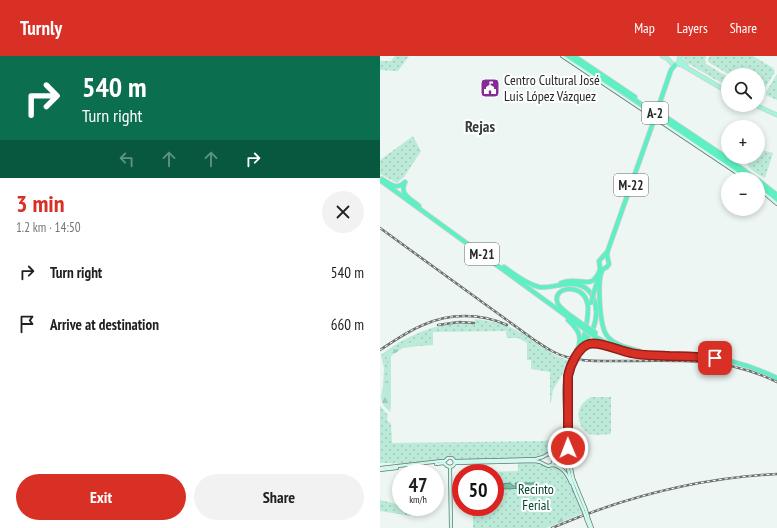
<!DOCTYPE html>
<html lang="en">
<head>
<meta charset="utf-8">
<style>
  :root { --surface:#fff; --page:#f2f2f2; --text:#202124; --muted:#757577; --accent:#d93025 }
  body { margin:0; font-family:"PT Sans Narrow",sans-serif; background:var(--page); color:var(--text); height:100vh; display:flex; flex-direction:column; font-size:15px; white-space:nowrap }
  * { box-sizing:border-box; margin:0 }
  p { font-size:13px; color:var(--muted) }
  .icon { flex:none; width:22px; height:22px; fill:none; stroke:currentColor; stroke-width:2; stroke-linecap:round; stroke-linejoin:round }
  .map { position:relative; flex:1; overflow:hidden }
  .details { display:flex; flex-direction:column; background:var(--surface); width:380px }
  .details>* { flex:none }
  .banner { background:#0b6e4f; color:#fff; overflow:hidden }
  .controls { position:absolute; left:341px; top:12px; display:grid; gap:8px }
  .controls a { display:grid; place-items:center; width:44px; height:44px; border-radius:50%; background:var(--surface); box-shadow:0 2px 6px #0003; font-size:20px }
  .speed { position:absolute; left:12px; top:408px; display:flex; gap:8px; font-size:20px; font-weight:700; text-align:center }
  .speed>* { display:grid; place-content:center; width:52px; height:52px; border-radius:50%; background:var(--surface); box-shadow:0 2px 6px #0003; line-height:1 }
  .speed small { font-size:10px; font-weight:400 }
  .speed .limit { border:6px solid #d22; background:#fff; color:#111 }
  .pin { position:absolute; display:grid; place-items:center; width:34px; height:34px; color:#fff; margin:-17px; border-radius:8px; box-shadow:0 2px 6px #0006 }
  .me { position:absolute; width:44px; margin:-22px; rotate:359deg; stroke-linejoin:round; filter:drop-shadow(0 0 3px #0008) }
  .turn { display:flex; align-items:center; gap:14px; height:84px; padding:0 16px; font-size:18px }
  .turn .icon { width:52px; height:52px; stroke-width:2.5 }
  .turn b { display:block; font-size:28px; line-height:34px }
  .lanes { display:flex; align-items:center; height:38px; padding:0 16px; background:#0003; justify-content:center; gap:20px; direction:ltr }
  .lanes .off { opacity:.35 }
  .round { display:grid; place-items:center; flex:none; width:42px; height:42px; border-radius:21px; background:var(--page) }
  .head { display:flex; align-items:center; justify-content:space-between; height:68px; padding:0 16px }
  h1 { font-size:24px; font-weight:700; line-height:30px; color:var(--accent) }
  .button { display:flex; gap:8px; margin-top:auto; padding:8px 16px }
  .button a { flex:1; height:46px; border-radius:24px; background:var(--accent); color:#fff; font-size:16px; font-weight:700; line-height:46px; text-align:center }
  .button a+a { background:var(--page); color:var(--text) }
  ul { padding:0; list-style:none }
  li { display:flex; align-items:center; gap:12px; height:52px; padding:0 16px }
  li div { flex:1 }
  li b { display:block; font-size:15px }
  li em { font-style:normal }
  header { display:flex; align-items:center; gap:24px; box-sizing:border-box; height:56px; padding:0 20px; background:var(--accent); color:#fff }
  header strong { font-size:19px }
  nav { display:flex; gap:22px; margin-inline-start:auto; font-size:14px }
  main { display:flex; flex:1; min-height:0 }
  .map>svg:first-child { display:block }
  .green { fill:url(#green-dots) }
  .forest { fill:url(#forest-firs) }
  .water { fill:#77c1a7; stroke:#5f9381 }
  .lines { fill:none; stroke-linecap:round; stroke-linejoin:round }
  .secondary-casing { stroke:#6c7471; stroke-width:4 }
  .primary-casing { stroke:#cfd0d0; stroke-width:5 }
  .highway-casing { stroke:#cfd0d0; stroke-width:5.5 }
  .secondary { stroke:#cffaed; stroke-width:2.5 }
  .primary { stroke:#9ef6dc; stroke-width:3.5 }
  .highway { stroke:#5ef0c4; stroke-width:4 }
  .rail-casing { stroke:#6b706e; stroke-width:2.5 }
  .rail { stroke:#fff; stroke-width:1; stroke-dasharray:3; stroke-linecap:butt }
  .secondary-bridge-casing { stroke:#6c7471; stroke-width:4; stroke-linecap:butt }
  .highway-bridge-casing { stroke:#cfd0d0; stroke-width:5.5; stroke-linecap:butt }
  .secondary-bridge { stroke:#cffaed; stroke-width:2.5 }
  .highway-bridge { stroke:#5ef0c4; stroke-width:4 }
  .route-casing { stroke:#8d1f18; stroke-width:10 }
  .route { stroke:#d93025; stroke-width:7 }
  .labels { text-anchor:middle; stroke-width:4; stroke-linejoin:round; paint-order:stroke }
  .shield { fill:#fff; stroke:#676968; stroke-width:1 }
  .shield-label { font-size:13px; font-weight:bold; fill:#262928 }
  .poi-label { font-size:14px; fill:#262928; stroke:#fff; text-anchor:start }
  .park-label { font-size:14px; fill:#064837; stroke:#fff }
  .quarter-label { font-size:16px; font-weight:bold; fill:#363d3a; stroke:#fff }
</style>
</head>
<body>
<header>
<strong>Turnly</strong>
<nav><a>Map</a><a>Layers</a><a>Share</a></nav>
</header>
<main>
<section class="details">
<div class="banner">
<div class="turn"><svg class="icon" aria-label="right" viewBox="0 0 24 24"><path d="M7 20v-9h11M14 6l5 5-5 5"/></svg><div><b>540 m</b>Turn right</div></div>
<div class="lanes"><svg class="icon off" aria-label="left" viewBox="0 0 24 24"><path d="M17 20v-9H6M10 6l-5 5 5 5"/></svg><svg class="icon off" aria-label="ahead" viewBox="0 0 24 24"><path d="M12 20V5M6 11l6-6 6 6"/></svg><svg class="icon off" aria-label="ahead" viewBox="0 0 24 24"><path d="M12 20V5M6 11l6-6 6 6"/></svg><svg class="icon" aria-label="right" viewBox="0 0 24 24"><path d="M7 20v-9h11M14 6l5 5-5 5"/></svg></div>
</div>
<div class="head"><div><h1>3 min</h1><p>1.2 km · 14:50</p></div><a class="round"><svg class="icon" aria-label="close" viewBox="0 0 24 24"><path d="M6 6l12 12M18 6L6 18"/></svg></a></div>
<ul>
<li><svg class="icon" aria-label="right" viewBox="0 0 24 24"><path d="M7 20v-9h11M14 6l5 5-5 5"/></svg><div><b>Turn right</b></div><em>540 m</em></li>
<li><svg class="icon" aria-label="arrive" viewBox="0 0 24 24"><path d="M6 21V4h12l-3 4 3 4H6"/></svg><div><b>Arrive at destination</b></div><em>660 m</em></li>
</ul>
<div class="button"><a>Exit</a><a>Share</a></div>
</section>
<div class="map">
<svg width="397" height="472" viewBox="0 0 397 472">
  <defs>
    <pattern id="green-dots" width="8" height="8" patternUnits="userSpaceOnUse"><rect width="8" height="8" fill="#bcead8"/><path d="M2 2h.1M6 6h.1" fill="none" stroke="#a1c9b9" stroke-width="1.8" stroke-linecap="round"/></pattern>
    <pattern id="forest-firs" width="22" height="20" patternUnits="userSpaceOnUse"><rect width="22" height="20" fill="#bcead8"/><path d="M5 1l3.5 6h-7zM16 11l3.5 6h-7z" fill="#a1c9b9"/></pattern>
  </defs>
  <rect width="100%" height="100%" fill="#edf6f2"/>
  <g class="green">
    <polygon points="15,0 29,0 18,15 0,14 0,5 11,5"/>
    <path d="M301 0H326L325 4 326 8 348 21V30C338 25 329 20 319 14 312 9 307 8 301 0Z"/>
    <polygon points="330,0 373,0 393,12 395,16 383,35 381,36 378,35 378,19 350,19 328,6 328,3"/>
    <polygon points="397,18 397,44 386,39 386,36"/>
    <polygon points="33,80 41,95 24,121 17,127 0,118 0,104"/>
    <path d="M378 93 393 97 385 122C376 117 365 112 366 101H378Z"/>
    <path d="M95 263C109 265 123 267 136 274 156 284 167 298 190 305L173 334 171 346H170V316L151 313V304H147V287L138 282H127L126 275 53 276V289L40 290V288L45 286 41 284 26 289 7 301C8 310 10 323 5 330H3L4 312 1 299C21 283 49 270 75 267 81 266 88 267 94 267Z"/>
    <path d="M211 341H231V378C225 378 215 380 209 378 206 376 204 374 202 371 195 359 199 347 211 341Z"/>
    <path d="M0 350 8 359 7 364 11 368 12 387 166 385 170 383C170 396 170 397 157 402L77 404 70 400 67 401 64 404 19 408 15 407 12 408 11 407H0Z"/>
    <path d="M138 406C144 406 155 405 159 406 165 409 164 413 171 410L183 416 203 457 166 472H93V458L95 457 96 454 95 452 93 451H115V417H92L91 409H107L108 416 137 415 138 414Z"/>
    <polygon points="0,444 16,448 21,447 21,451 27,451 31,460 0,455"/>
  </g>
  <g class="forest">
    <path d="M41 284 46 286 41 288 40 290 23 292 11 300V352L10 356C0 347 0 343 3 330H5C11 320 5 307 8 297L26 289Z"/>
    <path d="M173 410C179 412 183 415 187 421L203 457 166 472H162L164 470 194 456 196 457 199 454C196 447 187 418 180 416 177 415 173 415 170 414L171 411Z"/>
  </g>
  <polygon class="water" points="130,427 135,431 136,431 135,427 156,427 157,429 157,431 154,432 121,433 119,430 121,428"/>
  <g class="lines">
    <defs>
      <g id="secondary">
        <polyline points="182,0 366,123"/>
        <polyline points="378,132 397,148"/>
        <path d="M203 286C198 297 189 306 186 318 183 330 185 345 185 358 186 374 184 390 187 407 189 423 197 440 204 456"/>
        <polyline points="196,300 190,313 187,325 189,402 193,422 206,454"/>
        <path d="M174 402C180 406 184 402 185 396"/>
        <polyline points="75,405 156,403 163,401 168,398 173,400 174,404 172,409 168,410 160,406 155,405 75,407"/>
        <polyline points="56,408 64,407 67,410 70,411"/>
        <path d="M172 409C182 410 187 418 191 427"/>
        <polyline points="70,411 71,472"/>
        <polyline points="0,412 62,405 65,405 68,402 72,402 74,404 75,407 73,410 70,411"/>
        <polyline points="0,414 17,412"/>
        <polyline points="209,464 212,472"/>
        <polyline points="207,465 210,472"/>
      </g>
      <g id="primary">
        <path d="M282 0C284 1 286 2 288 3 290 5 290 7 293 8 299 11 300 4 299 0"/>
        <polyline points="300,4 306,9"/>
        <polyline points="297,8 302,9 348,36"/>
        <polyline points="375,49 397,59"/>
      </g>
      <g id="highway">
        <polyline points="188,0 258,46 371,123"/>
        <polyline points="194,0 255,41"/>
        <polyline points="278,52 291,14 295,9"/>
        <polyline points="274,53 350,104 376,123"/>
        <path d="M2 123C10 128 16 134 24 127"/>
        <polyline points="0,124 203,272"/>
        <polyline points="378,124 397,139"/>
        <path d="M25 126C19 139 31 143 39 150"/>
        <polyline points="378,128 397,143"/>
        <path d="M124 211C134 218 146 228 159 231 170 233 181 227 192 228 216 229 220 254 213 273"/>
        <polyline points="220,217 220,212 219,205 227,196"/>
        <path d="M221 217C218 229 219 272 228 281 236 290 249 292 259 295"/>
        <polyline points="220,219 223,213 227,211 229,208 227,199 228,194 274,64"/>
        <path d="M181 227C184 226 188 225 191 225 204 224 212 232 219 216"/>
        <polyline points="214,236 218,223"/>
        <path d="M188 264C200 275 203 282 196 297"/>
        <path d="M202 268C196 263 182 255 178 248 170 231 202 226 207 246 210 253 205 277 203 286"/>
        <path d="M214 280C229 289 243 295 260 298 281 301 302 299 324 301 349 303 374 311 397 322"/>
        <polyline points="205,286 209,279"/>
        <path d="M198 298C210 283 216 287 232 292"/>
      </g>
    </defs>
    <use href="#secondary" class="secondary-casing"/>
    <use href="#primary" class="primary-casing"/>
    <use href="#highway" class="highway-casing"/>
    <use href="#secondary" class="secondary"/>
    <use href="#primary" class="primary"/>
    <use href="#highway" class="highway"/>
    <defs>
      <g id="rail">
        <path d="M0 172 153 283C165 291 176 299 190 302 205 306 221 305 236 305 265 305 295 304 324 306 350 308 374 315 397 326"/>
        <polyline points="58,269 79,266 94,267"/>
        <path d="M0 294C14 285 28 275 43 269 69 257 101 257 127 269"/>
        <path d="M172 472C244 441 319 422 397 418"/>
      </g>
    </defs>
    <use href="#rail" class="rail-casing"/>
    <use href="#rail" class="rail"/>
    <defs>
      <g id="secondary-bridge">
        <polyline points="206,454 209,464"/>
        <polyline points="204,456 207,465"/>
      </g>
      <g id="highway-bridge">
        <polyline points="211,247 214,236"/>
        <polyline points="202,268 216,277"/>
        <polyline points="203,272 214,280"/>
      </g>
    </defs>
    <use href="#secondary-bridge" class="secondary-bridge-casing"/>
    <use href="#highway-bridge" class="highway-bridge-casing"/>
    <use href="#secondary-bridge" class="secondary-bridge"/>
    <use href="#highway-bridge" class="highway-bridge"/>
  </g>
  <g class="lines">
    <defs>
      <path id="route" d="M188 392V320C190 310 198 291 209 288 219 285 240 295 251 297 264 300 276 299 289 300 304 300 320 301 335 302"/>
    </defs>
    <use href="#route" class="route-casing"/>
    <use href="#route" class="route"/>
  </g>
  <defs>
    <symbol id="civic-square" viewBox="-11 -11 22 22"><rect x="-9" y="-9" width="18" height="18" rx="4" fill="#852b98" stroke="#fff"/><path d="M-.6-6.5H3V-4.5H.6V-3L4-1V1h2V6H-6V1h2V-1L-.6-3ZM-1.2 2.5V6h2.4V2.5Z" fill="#fff"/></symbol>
  </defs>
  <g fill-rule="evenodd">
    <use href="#civic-square" x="99" y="21" width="22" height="22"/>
  </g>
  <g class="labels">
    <g class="shield">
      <rect x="262" y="46" width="26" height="22" rx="3"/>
      <rect x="234" y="118" width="34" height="22" rx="3"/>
      <rect x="85" y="187" width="34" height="22" rx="3"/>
    </g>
    <g class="shield-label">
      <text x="275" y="62">A-2</text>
      <text x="251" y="134">M-22</text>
      <text x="102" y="203">M-21</text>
    </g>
    <g class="poi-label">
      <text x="124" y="29">Centro Cultural José<tspan x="124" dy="16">Luis López Vázquez</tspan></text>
    </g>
    <g class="park-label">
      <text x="156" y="438">Recinto<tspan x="156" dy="16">Ferial</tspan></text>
    </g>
    <g class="quarter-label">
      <text x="100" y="76">Rejas</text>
    </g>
  </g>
</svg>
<div class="controls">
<a><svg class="icon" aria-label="search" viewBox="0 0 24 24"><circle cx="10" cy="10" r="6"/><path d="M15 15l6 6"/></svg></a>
<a>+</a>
<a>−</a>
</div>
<div class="speed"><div>47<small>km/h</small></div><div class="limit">50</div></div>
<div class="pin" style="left:335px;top:302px;background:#d93025"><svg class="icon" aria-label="arrive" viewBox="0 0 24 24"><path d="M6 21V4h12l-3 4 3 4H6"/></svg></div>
<svg class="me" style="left:188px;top:392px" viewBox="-20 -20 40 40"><circle r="17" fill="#d93025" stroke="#fff" stroke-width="3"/><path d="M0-11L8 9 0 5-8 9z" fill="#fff"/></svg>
</div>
</main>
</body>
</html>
